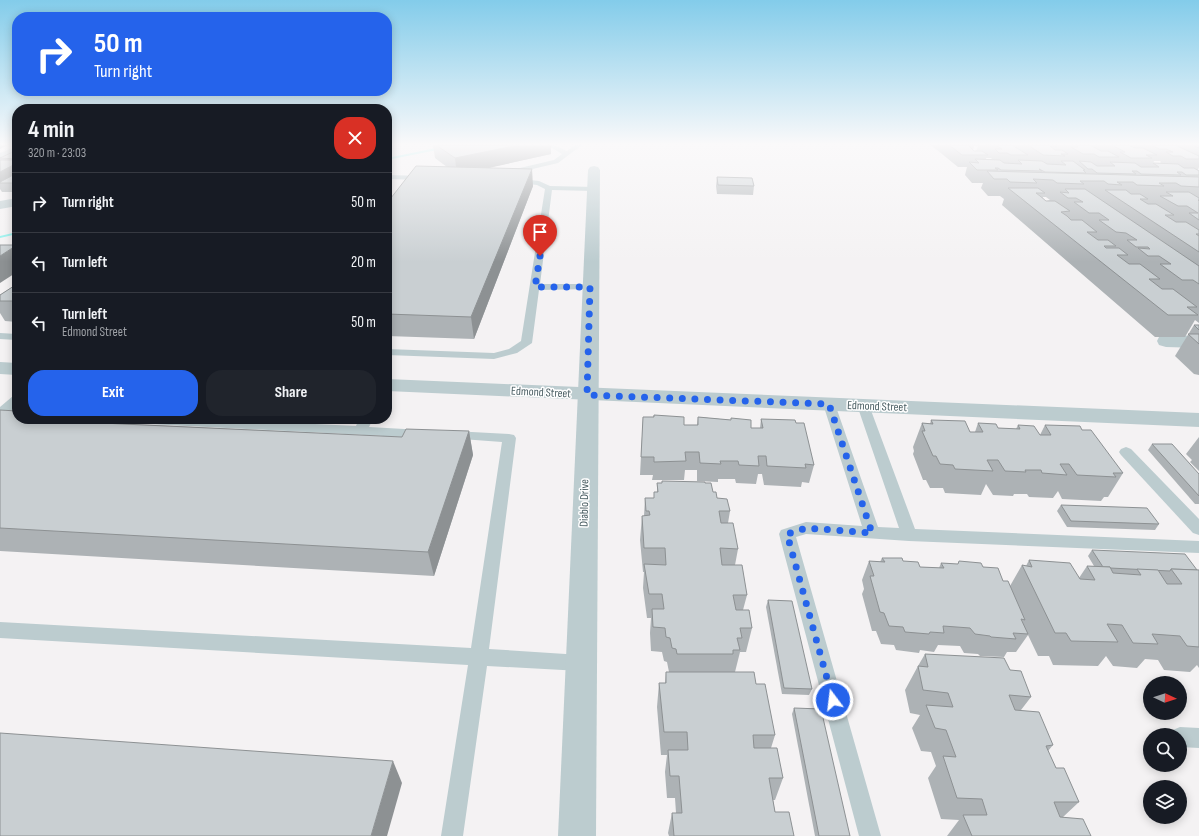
<!DOCTYPE html>
<html lang="en">
<head>
<meta charset="utf-8">
<style>
  :root { --surface:#171b24; --page:#20242c; --text:#f1f3f6; --muted:#9ea1a6; --line:#363941; --accent:#2563eb }
  body { margin:0; font-family:"Sofia Sans Condensed",sans-serif; background:var(--page); color:var(--text); height:100vh; display:flex; flex-direction:column; font-size:15px; white-space:nowrap }
  * { box-sizing:border-box; margin:0 }
  p { font-size:13px; color:var(--muted) }
  .icon { flex:none; width:22px; height:22px; fill:none; stroke:currentColor; stroke-width:2; stroke-linecap:round; stroke-linejoin:round }
  .map { position:relative; flex:1; overflow:hidden }
  .panel { position:absolute; left:12px; top:104px; width:380px; height:320px; display:flex; flex-direction:column; background:var(--surface); border-radius:16px; box-shadow:0 2px 10px #0003 }
  .panel>* { flex:none }
  .guide { position:absolute; left:12px; top:12px; width:380px; height:84px; border-radius:16px; box-shadow:0 2px 10px #0003; background:#2563eb; color:#fff; overflow:hidden }
  .needle { width:26px; rotate:94deg }
  .fabs { position:absolute; left:1143px; top:676px; display:grid; gap:8px }
  .fabs a { display:grid; place-items:center; width:44px; height:44px; border-radius:50%; background:var(--surface); box-shadow:0 2px 10px #0003; font-size:20px }
  .pin { position:absolute; display:grid; place-items:center; width:34px; height:34px; color:#fff; margin:-41px -17px; border-radius:50% 50% 50% 0; rotate:-45deg; box-shadow:0 0 4px #0007 }
  .pin .icon { rotate:45deg }
  .me { position:absolute; width:44px; margin:-22px; rotate:345deg; stroke-linejoin:round; filter:drop-shadow(0 0 3px #0008) }
  .turn { display:flex; align-items:center; gap:14px; height:84px; padding:0 16px; font-size:18px }
  .turn .icon { width:52px; height:52px; stroke-width:2.5 }
  .turn b { display:block; font-size:28px; line-height:34px }
  .round { display:grid; place-items:center; flex:none; width:42px; height:42px; border-radius:16px; background:var(--page) }
  .summary { display:flex; align-items:center; justify-content:space-between; height:68px; padding:0 16px }
  h1 { font-size:24px; font-weight:700; line-height:30px }
  .action { display:flex; gap:8px; margin-top:auto; padding:8px 16px }
  .action a { flex:1; height:46px; border-radius:16px; background:var(--accent); color:#fff; font-size:16px; font-weight:700; line-height:46px; text-align:center }
  .action a+a { background:var(--page); color:var(--text) }
  ul { padding:0; list-style:none }
  li { display:flex; align-items:center; gap:12px; height:60px; padding:0 16px; border-top:1px solid var(--line) }
  li div { flex:1 }
  li b { display:block; font-size:15px }
  li em { font-style:normal }
  .map>svg:first-child { display:block }
  .lines { fill:none; stroke-linecap:round; stroke-linejoin:round }
  .stream { fill:#8bf1ec; fill-rule:evenodd }
  .service { fill:#bccccf; fill-rule:evenodd }
  .minor { fill:#bccccf; fill-rule:evenodd }
  .tertiary { fill:#bccccf; fill-rule:evenodd }
  .wall { fill:#adb2b5; fill-rule:evenodd }
  .shaded-wall { fill:#8d9193 }
  .building { fill:#c9cfd2; stroke:#8d9193 }
  .route { stroke:#2563eb; stroke-width:7; stroke-dasharray:0 12.6 }
  .labels { text-anchor:middle; stroke-width:3; stroke-linejoin:round; paint-order:stroke }
  .street-label { font-size:12px; fill:#485c61; stroke:#fff }
</style>
</head>
<body>
<div class="map">
<svg width="1199" height="836" viewBox="0 0 1199 836">
  <rect width="100%" height="100%" fill="#f4f2f3"/>
  <g class="lines">
    <g class="stream">
      <polygon points="441,147 442,149 387,160 387,158"/>
      <polygon points="17,232 17,234 0,238 0,236"/>
    </g>
    <g class="service">
      <polygon points="547,145 554,145 567,151 575,145 582,145 558,163 507,175 507,171 554,160 562,154"/>
      <polygon points="387,175 425,176 429,178 425,180 387,179"/>
      <polygon points="512,178 539,181 550,186 596,187 596,191 593,191 552,190 540,284 590,284 594,285 595,287 594,289 539,290 532,343 517,353 494,359 387,355 387,349 494,353 509,349 521,341 545,189 537,185 512,182"/>
      <polygon points="0,333 17,334 17,340 0,339"/>
      <polygon points="17,395 17,406 13,409 17,409 17,417 0,417 0,407 13,396"/>
      <polygon points="829,400 833,401 835,404 878,527 899,528 857,405 859,402 867,402 869,405 915,529 1199,541 1199,553 909,541 806,534 796,537 881,836 859,836 779,534 781,530 806,522 862,526 823,404 825,401"/>
      <polygon points="123,419 211,419 356,426 359,419 373,419 369,427 422,430 427,431 429,434 427,437 422,438 130,423 125,422"/>
      <polygon points="453,431 509,434 514,435 516,438 489,649 581,655 588,657 590,663 588,669 581,671 487,666 463,836 441,836 468,665 0,638 0,622 471,648 502,442 448,438 446,435 448,432"/>
      <polygon points="1126,447 1131,449 1199,519 1199,535 1193,533 1121,455 1119,452 1121,449"/>
      <polygon points="1180,727 1199,728 1199,748 1180,747 1180,735 1171,735 1173,730"/>
    </g>
    <g class="minor">
      <polygon points="17,146 17,153 0,161 0,153"/>
      <polygon points="594,166 598,167 600,170 596,836 558,836 588,170 590,167"/>
      <polygon points="17,198 17,206 0,209 0,201"/>
      <polygon points="1166,335 1199,336 1199,348 1166,347 1159,345 1157,341 1159,337"/>
    </g>
    <g class="tertiary">
      <polygon points="0,362 17,363 17,375 0,374"/>
      <polygon points="387,379 1199,413 1199,427 387,391"/>
    </g>
  </g>
  <g class="wall">
    <polygon points="433,145 551,145 551,154 487,168 533,186 474,339 387,336 387,203 447,167 435,158"/>
    <path d="M931 145H1199V167L1198 170 1199 171V323L1195 320 1185 337H1155L1002 205 1004 199 1000 196H988L981 188 983 183H972L965 175 967 167H958ZM974 146H978L976 151H974L973 150ZM986 158H992L991 159H986ZM1154 161H1160L1161 162 1160 163H1153ZM1043 197H1046L1050 200 1046 201 1043 198Z"/>
    <polygon points="17,150 17,192 2,192 0,189 0,158"/>
    <polygon points="717,177 754,186 753,195 717,194 716,186"/>
    <polygon points="17,284 17,322 5,321 0,313 0,295"/>
    <polygon points="1194,325 1199,325 1199,375 1194,374 1175,356"/>
    <polygon points="0,410 51,420 402,437 469,431 473,455 434,576 0,551"/>
    <polygon points="654,415 684,425 697,425 698,417 731,420 731,418 751,428 760,428 761,419 796,423 814,465 809,483 802,482 801,487 764,485 762,474 758,474 756,484 736,483 735,479 718,479 718,482 697,481 697,470 685,470 684,480 652,480 653,475 640,475 643,417 653,417"/>
    <polygon points="931,420 970,432 975,432 978,423 998,428 1016,429 1018,425 1040,435 1045,425 1082,430 1123,473 1108,497 1104,497 1101,501 1062,499 1058,491 1053,498 1029,497 1027,494 1014,494 1013,496 993,495 986,484 981,495 945,493 943,488 930,488 926,480 923,480 913,454 914,451 913,447 922,423 930,424"/>
    <polygon points="1199,437 1199,471 1190,462 1192,460 1186,454"/>
    <polygon points="1152,444 1199,474 1199,504 1195,504 1148,450"/>
    <polygon points="657,483 705,483 717,498 730,511 728,523 738,549 735,565 747,595 743,610 752,628 746,652 740,652 735,672 756,684 775,735 771,748 783,778 775,800 773,800 775,812 794,836 669,836 668,833 672,813 676,813 675,798 667,798 665,772 667,755 661,755 657,707 659,683 665,683 666,672 669,672 667,662 664,661 662,652 651,651 650,633 651,618 647,618 643,588 644,572 643,572 640,540 642,516 644,516 645,498 654,498 654,492 657,492"/>
    <polygon points="1061,505 1159,524 1155,530 1067,527 1057,511"/>
    <polygon points="1092,550 1199,570 1199,668 1197,665 1190,672 1164,670 1158,660 1145,659 1137,668 1113,666 1106,656 1098,666 1053,665 1049,656 1038,656 1028,635 1016,652 1007,652 1004,657 980,656 978,654 964,653 960,646 938,645 934,652 920,650 919,653 896,650 894,645 881,644 876,631 872,631 862,594 864,589 862,580 869,561 880,562 882,558 903,561 920,567 939,568 941,563 983,567 1010,586 1022,565 1026,566 1029,560 1079,578 1087,566 1094,566 1088,556"/>
    <polygon points="768,600 812,689 809,695 782,694 766,607"/>
    <polygon points="925,654 1010,670 1031,697 1021,710 1053,745 1048,751 1056,768 1079,802 1063,817 1091,836 947,836 959,820 941,819 928,778 936,766 931,752 921,751 912,728 920,715 910,713 905,690 918,666"/>
    <polygon points="794,708 850,836 815,836 792,714"/>
  </g>
  <g class="shaded-wall">
    <polygon points="0,145 8,145 0,149"/>
    <polygon points="519,145 551,145 551,154 457,175 455,158"/>
    <polygon points="17,163 17,174 0,183 0,172"/>
    <polygon points="532,169 533,186 474,339 471,317"/>
    <polygon points="17,245 17,272 0,283 0,256"/>
    <polygon points="37,419 50,419 60,435 37,420"/>
    <polygon points="469,431 473,455 434,576 428,552"/>
    <polygon points="393,761 402,783 387,836 371,836"/>
  </g>
  <g class="building">
    <polygon points="436,145 519,145 455,158"/>
    <polygon points="949,145 975,145 968,145 974,151 982,151 988,155 962,155"/>
    <polygon points="988,145 1012,145 1028,155 1011,155 1007,153 999,153 995,149 1002,149 997,146 990,146"/>
    <polygon points="1028,145 1054,145 1057,147 1050,146 1055,150 1062,150 1068,154 1061,154 1065,156 1043,155"/>
    <polygon points="1075,145 1090,145 1101,151 1108,151 1119,157 1099,157 1094,154 1083,154 1071,147 1078,147"/>
    <polygon points="1112,145 1129,145 1135,148 1143,148 1157,155 1146,155 1152,158 1131,158 1120,152 1125,152"/>
    <polygon points="1151,145 1175,145 1199,156 1199,159 1186,159 1181,156 1173,156 1166,152 1173,152 1166,149 1159,149"/>
    <polygon points="1191,145 1199,145 1199,148"/>
    <polygon points="17,150 17,159 0,158"/>
    <polygon points="975,159 1000,160 1004,163 1022,164 1018,160 1042,161 1047,164 1066,165 1061,161 1073,161 1085,170 1083,170 1086,173 1045,172 1039,169 1042,171 1001,170 998,168 995,168 998,170 977,170 969,162 979,163"/>
    <polygon points="0,160 17,160 17,163 0,172"/>
    <polygon points="1079,161 1091,162 1097,166 1115,166 1110,162 1135,163 1141,167 1159,167 1153,163 1178,164 1184,168 1194,168 1199,171 1199,175 1186,175 1182,172 1177,172 1181,175 1141,174 1137,171 1132,171 1136,174 1097,173 1092,169 1088,169"/>
    <polygon points="416,166 532,169 471,317 387,314 387,203"/>
    <polygon points="987,171 1199,177 1199,187 1181,186 1176,183 1159,183 1164,186 1137,185 1133,182 1117,182 1122,185 1108,184 1104,181 1080,181 1084,184 1057,183 1053,180 1033,179 1037,183 1010,182 1007,179 994,179"/>
    <polygon points="17,173 17,183 0,183 0,182"/>
    <polygon points="717,177 752,178 754,186 718,185"/>
    <polygon points="1008,188 1038,188 1045,193 1036,193 1040,196 1046,201 1055,201 1070,211 1061,212 1067,216 1071,220 1082,220 1097,232 1087,232 1098,240 1108,240 1116,246 1104,246 1106,248 1119,248 1128,255 1117,255 1129,264 1140,264 1160,279 1149,279 1162,289 1173,289 1197,307 1187,307 1198,315 1168,315"/>
    <polygon points="1065,189 1085,189 1199,266 1199,284 1193,280 1182,280 1160,264 1171,264 1159,256 1148,256 1138,248 1150,249 1148,247 1136,247 1127,240 1137,240 1126,233 1116,232 1099,220 1109,220 1099,213 1089,213 1074,202 1083,202 1076,198 1068,198 1060,192 1069,193"/>
    <polygon points="1105,190 1126,190 1131,194 1140,194 1148,199 1140,199 1148,204 1156,204 1174,215 1165,215 1176,222 1186,222 1199,230 1199,234 1196,234 1199,236 1199,252"/>
    <polygon points="1166,192 1189,192 1199,198 1199,200 1198,200 1199,201 1199,220 1189,213 1198,213 1187,206 1178,206 1160,196 1173,196"/>
    <polygon points="0,245 17,245 0,256"/>
    <polygon points="17,284 17,301 0,301 0,295"/>
    <polygon points="1194,325 1199,325 1199,330"/>
    <polygon points="1188,334 1199,334 1199,344"/>
    <polygon points="0,410 17,411 17,419 37,419 37,420 402,437 406,429 469,431 428,552 0,528"/>
    <polygon points="654,415 684,417 684,425 698,425 698,417 731,420 731,418 751,420 751,428 763,428 761,419 795,420 796,423 804,423 814,465 805,464 806,468 767,466 766,456 758,456 759,466 739,465 738,461 720,461 721,464 700,463 699,452 685,452 686,461 654,462 654,457 641,457 643,417 654,417"/>
    <polygon points="931,420 965,421 970,432 983,432 978,423 996,424 998,428 1020,429 1018,425 1034,426 1040,435 1051,435 1045,425 1080,426 1082,430 1091,430 1123,473 1113,473 1116,477 1077,475 1069,464 1060,464 1067,475 1042,473 1041,470 1025,470 1026,472 1005,471 998,460 987,460 993,471 955,469 953,465 940,464 936,456 933,456 922,431 925,431 922,423 933,424"/>
    <polygon points="1152,444 1172,444 1199,474 1199,496"/>
    <polygon points="662,481 705,482 705,483 711,483 713,492 716,492 717,498 727,499 730,511 719,511 721,523 733,523 738,549 720,548 722,565 742,565 747,595 733,595 736,610 749,610 752,628 740,628 742,638 737,638 740,650 733,650 733,654 677,654 676,649 672,648 670,638 666,637 665,628 653,627 652,609 664,609 662,594 649,594 644,564 666,565 665,548 644,548 642,516 650,515 649,511 646,511 645,498 654,498 654,492 658,492 657,483 662,483"/>
    <polygon points="1061,505 1147,508 1159,524 1071,521"/>
    <polygon points="1092,550 1185,554 1197,570 1171,569 1170,571 1110,568 1110,567 1103,567"/>
    <polygon points="882,558 902,558 903,561 918,562 920,567 944,568 941,563 958,564 959,561 981,563 983,567 998,568 1003,581 1008,581 1025,620 1021,619 1028,634 1013,633 1016,639 991,637 990,636 975,634 970,628 943,626 944,633 930,632 929,634 905,632 903,627 889,626 884,613 880,612 870,576 874,576 869,561 885,562"/>
    <polygon points="1029,560 1070,563 1080,579 1095,580 1087,566 1110,567 1113,573 1141,575 1137,569 1158,570 1167,584 1182,584 1171,569 1199,570 1199,647 1187,646 1180,636 1152,634 1158,644 1133,643 1122,625 1107,624 1118,642 1071,641 1066,633 1055,633 1022,565 1032,567"/>
    <polygon points="768,600 792,601 812,689 784,688"/>
    <polygon points="925,654 1004,658 1010,670 1021,671 1031,697 1009,695 1015,710 1039,712 1053,745 1046,746 1056,768 1064,768 1079,802 1054,802 1060,817 1083,819 1091,836 972,836 963,815 987,815 982,799 957,798 943,756 956,757 946,730 935,728 926,705 953,707 948,693 923,690 918,666 928,667"/>
    <polygon points="666,672 754,672 756,684 765,684 775,735 753,735 754,748 777,748 783,778 769,778 775,812 789,812 794,836 674,836 672,813 682,813 679,776 670,776 668,750 688,750 687,732 664,732 659,683 666,683"/>
    <polygon points="794,708 821,709 850,836 819,836"/>
    <polygon points="0,733 393,761 371,836 0,836"/>
  </g>
  <linearGradient id="sky" x2="0" y2="1"><stop stop-color="#83ccea"/><stop offset="0.55" stop-color="#faf9fa"/><stop offset="1" stop-color="#faf9fa" stop-opacity="0"/></linearGradient>
  <rect width="1199" height="262" fill="url(#sky)"/>
  <g class="lines">
    <polyline class="route" points="540,256 535,287 590,287 587,395 829,404 872,533 806,528 787,534 833,700"/>
  </g>
  <g class="labels">
    <g class="street-label">
      <text transform="translate(541 392) rotate(3)" y="4">Edmond Street</text>
      <text transform="translate(877 406) rotate(2)" y="4">Edmond Street</text>
      <text transform="translate(584 503) rotate(-89)" y="4">Diablo Drive</text>
    </g>
  </g>
</svg>
<div class="fabs">
<a><svg class="needle" viewBox="-14 -14 28 28"><path d="M0-13l5 13h-10z" fill="#e53935"/><path d="M0 13l5-13h-10z" fill="#9ea1a6"/></svg></a>
<a><svg class="icon" aria-label="search" viewBox="0 0 24 24"><circle cx="10" cy="10" r="6"/><path d="M15 15l6 6"/></svg></a>
<a><svg class="icon" aria-label="layers" viewBox="0 0 24 24"><path d="M12 4l9 5-9 5-9-5zM3 14l9 5 9-5"/></svg></a>
</div>
<div class="pin" style="left:540px;top:256px;background:#d93025"><svg class="icon" aria-label="arrive" viewBox="0 0 24 24"><path d="M6 21V4h12l-3 4 3 4H6"/></svg></div>
<svg class="me" style="left:833px;top:700px" viewBox="-20 -20 40 40"><circle r="17" fill="#2563eb" stroke="#fff" stroke-width="3"/><path d="M0-11L8 9 0 5-8 9z" fill="#fff"/></svg>
<div class="guide">
<div class="turn"><svg class="icon" aria-label="right" viewBox="0 0 24 24"><path d="M7 20v-9h11M14 6l5 5-5 5"/></svg><div><b>50 m</b>Turn right</div></div>
</div>
<section class="panel">
<div class="summary"><div><h1>4 min</h1><p>320 m · 23:03</p></div><a class="round" style="background:#d93025;color:#fff"><svg class="icon" aria-label="close" viewBox="0 0 24 24"><path d="M6 6l12 12M18 6L6 18"/></svg></a></div>
<ul>
<li><svg class="icon" aria-label="right" viewBox="0 0 24 24"><path d="M7 20v-9h11M14 6l5 5-5 5"/></svg><div><b>Turn right</b></div><em>50 m</em></li>
<li><svg class="icon" aria-label="left" viewBox="0 0 24 24"><path d="M17 20v-9H6M10 6l-5 5 5 5"/></svg><div><b>Turn left</b></div><em>20 m</em></li>
<li><svg class="icon" aria-label="left" viewBox="0 0 24 24"><path d="M17 20v-9H6M10 6l-5 5 5 5"/></svg><div><b>Turn left</b><p>Edmond Street</p></div><em>50 m</em></li>
</ul>
<div class="action"><a>Exit</a><a>Share</a></div>
</section>
</div>
</body>
</html>
